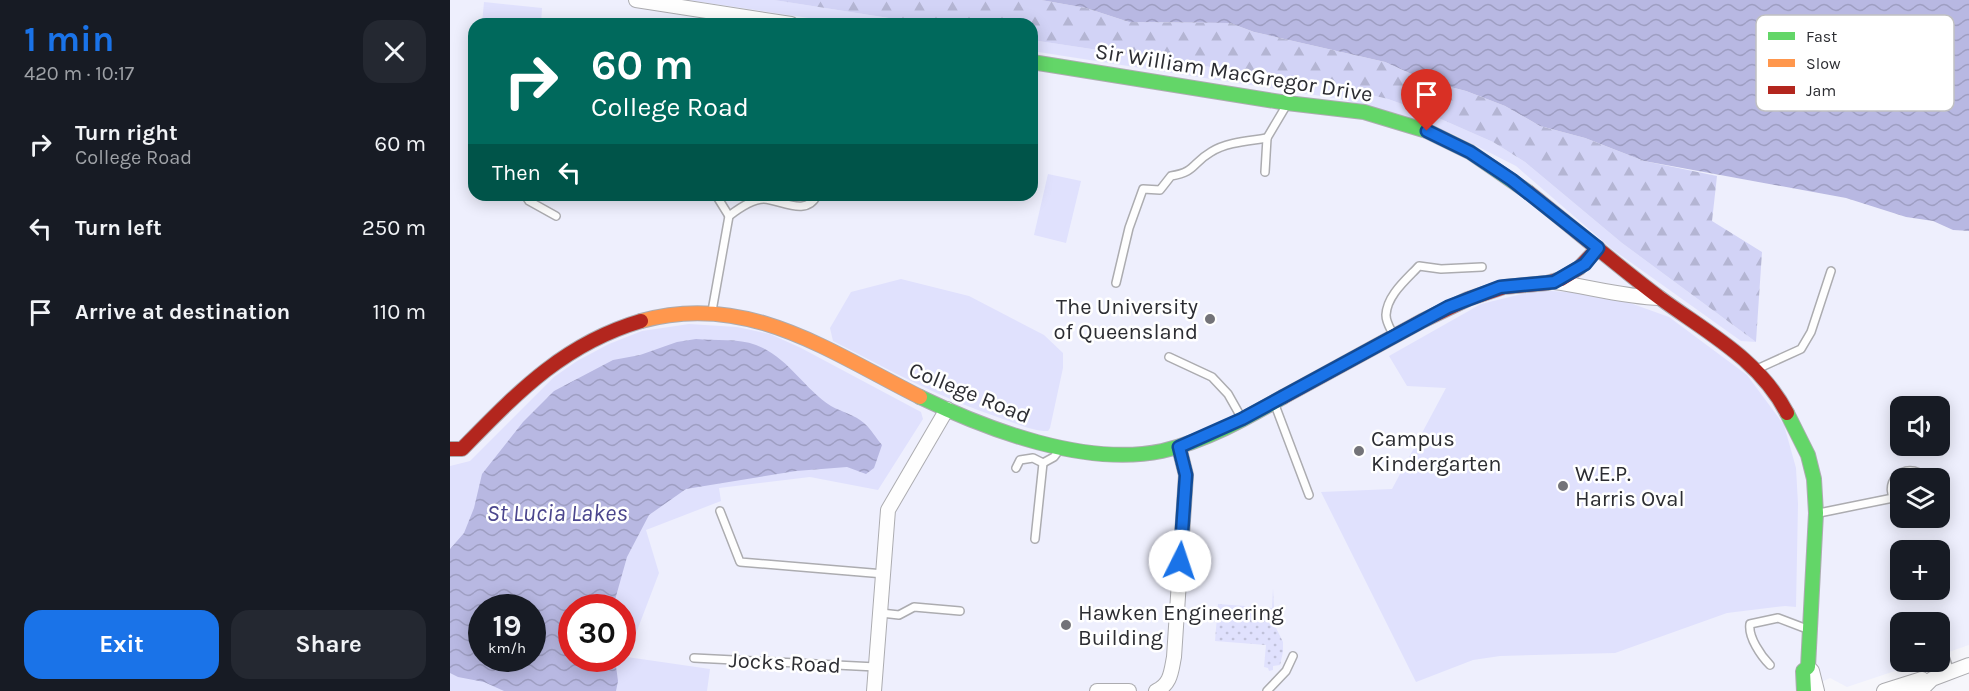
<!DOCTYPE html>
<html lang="en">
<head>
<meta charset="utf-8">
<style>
  :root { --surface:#171b24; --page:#242831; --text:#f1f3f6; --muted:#9ea1a6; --accent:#1a73e8 }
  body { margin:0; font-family:Karla,sans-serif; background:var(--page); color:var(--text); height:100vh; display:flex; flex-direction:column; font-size:22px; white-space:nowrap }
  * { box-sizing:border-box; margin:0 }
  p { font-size:20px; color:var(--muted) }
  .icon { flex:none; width:33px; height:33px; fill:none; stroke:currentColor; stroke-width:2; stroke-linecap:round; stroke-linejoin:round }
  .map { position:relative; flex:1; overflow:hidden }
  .sheet { display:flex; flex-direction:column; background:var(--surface); width:450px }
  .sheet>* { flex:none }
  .banner { position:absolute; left:18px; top:18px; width:570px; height:183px; border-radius:18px; box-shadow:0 3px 15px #0003; background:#00695c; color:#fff; overflow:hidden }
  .fabs { position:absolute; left:1440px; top:396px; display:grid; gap:12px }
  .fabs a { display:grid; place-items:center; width:60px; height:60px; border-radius:12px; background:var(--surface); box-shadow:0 3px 15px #0003; font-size:30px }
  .speed { position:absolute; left:18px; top:594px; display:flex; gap:12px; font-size:30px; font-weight:700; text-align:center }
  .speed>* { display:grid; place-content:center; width:78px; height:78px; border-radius:50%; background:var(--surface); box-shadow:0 3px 15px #0003; line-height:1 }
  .speed small { font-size:15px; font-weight:400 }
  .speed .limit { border:9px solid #d22; background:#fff; color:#111 }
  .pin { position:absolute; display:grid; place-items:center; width:51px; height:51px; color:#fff; margin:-62px -26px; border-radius:50% 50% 50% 0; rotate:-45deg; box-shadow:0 0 6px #0007 }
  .pin .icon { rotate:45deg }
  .me { position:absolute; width:66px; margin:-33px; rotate:4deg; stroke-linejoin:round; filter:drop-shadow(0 0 4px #0008) }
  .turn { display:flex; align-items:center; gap:21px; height:126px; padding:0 24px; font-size:27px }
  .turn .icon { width:78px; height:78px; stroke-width:2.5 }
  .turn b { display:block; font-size:42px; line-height:51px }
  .then { display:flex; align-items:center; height:57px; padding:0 24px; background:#0003; gap:12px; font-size:22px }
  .round { display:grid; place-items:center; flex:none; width:63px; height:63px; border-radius:18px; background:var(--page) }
  .head { display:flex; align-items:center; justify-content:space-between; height:102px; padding:0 24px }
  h1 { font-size:36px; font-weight:700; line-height:45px; color:var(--accent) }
  .button { display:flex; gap:12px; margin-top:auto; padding:12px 24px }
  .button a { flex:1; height:69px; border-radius:18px; background:var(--accent); color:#fff; font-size:24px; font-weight:700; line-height:69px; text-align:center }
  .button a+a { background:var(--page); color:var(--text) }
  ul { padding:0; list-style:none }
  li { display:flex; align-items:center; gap:18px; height:84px; padding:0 24px }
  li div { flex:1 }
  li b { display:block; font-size:22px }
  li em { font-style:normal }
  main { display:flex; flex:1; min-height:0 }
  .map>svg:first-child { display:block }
  .built { fill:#eeeffd; fill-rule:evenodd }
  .green { fill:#e0e1fd; fill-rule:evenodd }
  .forest { fill:url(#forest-firs) }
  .garden { fill:url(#garden-dots) }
  .water { fill:url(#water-waves); fill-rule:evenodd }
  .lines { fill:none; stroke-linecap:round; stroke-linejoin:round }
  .lane-casing { stroke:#acacb0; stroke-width:10 }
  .street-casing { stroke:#acacb0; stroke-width:16 }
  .fast-casing { stroke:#acacb0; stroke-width:16 }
  .slow-casing { stroke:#acacb0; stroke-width:16 }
  .jam-casing { stroke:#acacb0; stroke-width:16 }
  .lane { stroke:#fefefe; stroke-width:7 }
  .street { stroke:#fefefe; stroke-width:14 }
  .fast { stroke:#63d668; stroke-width:14 }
  .slow { stroke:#ff974d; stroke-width:14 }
  .jam { stroke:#b3261e; stroke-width:14 }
  .route-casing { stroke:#114b97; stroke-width:15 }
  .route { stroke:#1a73e8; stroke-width:10 }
  .poi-dot { fill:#737378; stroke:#fff; stroke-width:2 }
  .labels { text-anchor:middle; stroke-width:5; stroke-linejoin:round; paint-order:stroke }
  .street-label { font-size:22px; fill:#2c2d32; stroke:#fff }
  .poi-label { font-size:22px; fill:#2c2d32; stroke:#fff; text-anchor:start }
  .water-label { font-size:24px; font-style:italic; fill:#4b468d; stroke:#fff }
  .key { fill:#fff; stroke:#c0c0c2; stroke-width:1.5 }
  .key-label { font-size:16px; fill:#2c2d32 }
</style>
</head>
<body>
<main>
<section class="sheet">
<div class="head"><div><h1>1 min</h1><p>420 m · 10:17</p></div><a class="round"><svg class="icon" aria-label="close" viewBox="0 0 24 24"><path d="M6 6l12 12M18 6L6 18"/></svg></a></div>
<ul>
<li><svg class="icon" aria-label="right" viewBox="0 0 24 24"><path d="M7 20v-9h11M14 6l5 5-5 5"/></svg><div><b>Turn right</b><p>College Road</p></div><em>60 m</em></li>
<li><svg class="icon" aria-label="left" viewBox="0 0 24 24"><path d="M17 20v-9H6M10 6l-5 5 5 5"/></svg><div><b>Turn left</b></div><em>250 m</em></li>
<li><svg class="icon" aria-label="arrive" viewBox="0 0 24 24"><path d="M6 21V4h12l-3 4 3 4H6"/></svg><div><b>Arrive at destination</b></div><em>110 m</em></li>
</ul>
<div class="button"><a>Exit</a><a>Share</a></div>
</section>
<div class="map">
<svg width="1519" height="691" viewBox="0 0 1519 691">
  <defs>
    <pattern id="forest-firs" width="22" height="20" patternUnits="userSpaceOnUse" patternTransform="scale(1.5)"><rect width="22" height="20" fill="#d2d3f6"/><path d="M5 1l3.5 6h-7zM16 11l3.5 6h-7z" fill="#b4b5d3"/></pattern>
    <pattern id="garden-dots" width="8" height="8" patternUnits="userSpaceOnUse" patternTransform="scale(1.5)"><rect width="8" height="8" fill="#e0e1fd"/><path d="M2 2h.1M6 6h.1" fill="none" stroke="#c0c1d9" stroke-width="1.8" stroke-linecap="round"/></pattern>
    <pattern id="water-waves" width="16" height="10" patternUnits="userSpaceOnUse" patternTransform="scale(1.5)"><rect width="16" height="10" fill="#b8b8e2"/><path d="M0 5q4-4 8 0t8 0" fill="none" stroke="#9e9ec2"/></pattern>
  </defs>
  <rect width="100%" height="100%" fill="#f6f6fb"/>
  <path class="built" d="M0 0H591L1090 126 1194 161 1396 198 1456 217 1483 221 1503 230 1519 231V645L1490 655V622H1450V662H1472L1397 687 1380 678 1351 691H0ZM24 24H582V195H24ZM1450 406H1490V446H1450ZM1450 478H1490V518H1450ZM1450 550H1490V590H1450ZM32 608H82V658H32ZM122 608H172V658H122Z"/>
  <g class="green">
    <polygon points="238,0 324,0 477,24 399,24"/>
    <polygon points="34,2 92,8 91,24 32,24"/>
    <polygon points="582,40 879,85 938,99 977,113 1043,142 1075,162 1172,243 1306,342 1291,341 1162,249 1066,166 1005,135 946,113 890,99 582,51"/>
    <polygon points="598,174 631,181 616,243 584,235"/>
    <path d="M451 279 519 296 594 335 613 353V368L600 428 598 431C582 431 568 424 553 419 492 399 439 370 383 341L380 328 401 292Z"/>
    <polygon points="1088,290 1158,295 1219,317 1297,375 1334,425 1346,468 1348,504 1346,607 1335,606 1277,613 1165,653 1050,656 1023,660 966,682 871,492 942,489 996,388 957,386 939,356 1031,304"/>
    <path d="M239 324 287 327 320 334 351 348 471 412 473 419 428 490 360 477 269 488 271 501 196 530 209 573 177 657 260 669 257 691H0V466L20 461 104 377 127 361 159 344 192 331ZM32 608H82V658H32ZM122 608H172V658H122Z"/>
  </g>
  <polygon class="forest" points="324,0 591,0 636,8 679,22 780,23 804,32 935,62 977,81 1016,91 1055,106 1090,126 1135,138 1194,161 1267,176 1262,221 1312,252 1306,342 1172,243 1075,162 1043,142 977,113 938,99 879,85 582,40 582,24 477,24"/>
  <polygon class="garden" points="823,588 825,626 833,642 833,652 830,665 823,666 823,670 819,671 818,668 814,667 816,645 765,641 768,604 822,608"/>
  <g class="water">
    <polygon points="591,0 1519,0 1519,231 1503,230 1483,221 1456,217 1396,198 1194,161 1135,138 1090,126 1055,106 1016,91 977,81 935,62 804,32 780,23 679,22 636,8"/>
    <path d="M246 339C265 341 288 338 306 345 338 357 353 388 381 406 392 412 405 415 414 423 421 429 426 438 432 445L424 468 416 474 397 467 346 471 236 489 199 515 177 557 163 607 122 608V658L165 659 168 681 166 691H54L34 682 8 677 0 673V549L14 533 24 508 32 474 73 422 104 391 163 360 190 355 227 342ZM32 608H82V658H32Z"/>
  </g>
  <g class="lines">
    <defs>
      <g id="lane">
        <polyline points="815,172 817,138 836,106"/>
        <polyline points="75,195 79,201 106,216"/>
        <polyline points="266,195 279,216"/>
        <path d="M666 283 679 228 693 189 710 190 721 176C746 172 742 163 761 152 777 142 799 141 817 138"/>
        <path d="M262 311 279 216C288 209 303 199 314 199 331 200 357 217 367 195"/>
        <path d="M943 334C940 328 936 322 936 315 937 295 957 279 969 266L991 269 1032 267"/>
        <polyline points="719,357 762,377 778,394 791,417"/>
        <polyline points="1307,369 1351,349 1361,332 1381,271"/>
        <polyline points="825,405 859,495"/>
        <polyline points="566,468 570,460 583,458 593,463 604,457 610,449"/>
        <path d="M1450 506C1427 486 1455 457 1476 478"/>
        <polyline points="270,511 290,562 434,574"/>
        <polyline points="1369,513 1443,498"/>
        <polyline points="585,539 593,463"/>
        <polyline points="431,613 449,615 464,607 510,611"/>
        <polyline points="1494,654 1500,672"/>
        <polyline points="244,658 426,667"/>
        <path d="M1320 665C1311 656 1298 637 1300 624L1328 618 1357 629"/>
        <polyline points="817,691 836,671 843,656"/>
      </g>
      <g id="street">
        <polyline points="186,0 341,24"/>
        <path d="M1105 282C1140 287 1174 297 1210 298"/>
        <polyline points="1358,667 1362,671 1367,691"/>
        <polyline points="424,691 438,510 497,409"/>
        <polyline points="647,691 679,691"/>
        <path d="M706 691C721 684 721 672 724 657L736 475 729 447"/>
        <polyline points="1434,691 1472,679"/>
        <polyline points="1461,691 1475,686 1482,679 1519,665"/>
      </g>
      <g id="fast">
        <polyline points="582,62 837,103 914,112 977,131 1020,152 1078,192"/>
        <path d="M470 397C538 430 636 467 712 451 756 441 795 419 833 397"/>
        <polyline points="1337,413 1358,455 1364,479 1366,513 1358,667 1353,671 1354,691"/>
      </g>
      <path id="slow" d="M191 321C297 291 380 352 470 397"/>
      <g id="jam">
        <path d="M1078 192C1122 227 1165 264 1210 298 1256 332 1309 359 1337 413"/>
        <polyline points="833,397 972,321 1018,299 1054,287 1097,283 1111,279 1129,268 1148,248"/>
        <path d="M0 449H12C67 393 113 344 191 321"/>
      </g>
    </defs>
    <use href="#lane" class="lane-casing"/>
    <use href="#street" class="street-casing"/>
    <use href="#fast" class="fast-casing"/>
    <use href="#slow" class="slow-casing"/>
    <use href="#jam" class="jam-casing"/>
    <use href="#lane" class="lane"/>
    <use href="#street" class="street"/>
    <use href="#fast" class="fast"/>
    <use href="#slow" class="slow"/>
    <use href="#jam" class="jam"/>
  </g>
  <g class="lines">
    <defs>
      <polyline id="route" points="730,561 736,475 729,447 792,419 998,307 1050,287 1104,282 1135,264 1148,248 1062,180 1020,152 977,131"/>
    </defs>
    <use href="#route" class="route-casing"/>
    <use href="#route" class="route"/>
  </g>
  <g class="poi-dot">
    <circle cx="760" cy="319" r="6"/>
    <circle cx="909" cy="451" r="6"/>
    <circle cx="1113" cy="486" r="6"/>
    <circle cx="616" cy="625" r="6"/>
  </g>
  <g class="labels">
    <g class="street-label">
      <text transform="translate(784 72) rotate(9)" y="8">Sir William MacGregor Drive</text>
      <text transform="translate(520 392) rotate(22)" y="8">College Road</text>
      <text transform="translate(335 662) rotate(3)" y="8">Jocks Road</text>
    </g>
    <g class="poi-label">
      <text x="748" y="314" text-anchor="end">The University<tspan x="748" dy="25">of Queensland</tspan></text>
      <text x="921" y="446">Campus<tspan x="921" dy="25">Kindergarten</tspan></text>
      <text x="1125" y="481">W.E.P.<tspan x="1125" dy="25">Harris Oval</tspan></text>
      <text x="628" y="620">Hawken Engineering<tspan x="628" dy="25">Building</tspan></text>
    </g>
    <g class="water-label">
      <text x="107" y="521">St Lucia Lakes</text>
    </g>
  </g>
  <rect x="1306" y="15" width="198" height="96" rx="9" class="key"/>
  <rect x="1318" y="32" width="27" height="8" fill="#63d668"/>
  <rect x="1318" y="59" width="27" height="8" fill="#ff974d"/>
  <rect x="1318" y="86" width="27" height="8" fill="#b3261e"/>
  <g class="key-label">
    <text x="1356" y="42">Fast</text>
    <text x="1356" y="69">Slow</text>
    <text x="1356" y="96">Jam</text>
  </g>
</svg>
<div class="fabs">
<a><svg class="icon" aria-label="sound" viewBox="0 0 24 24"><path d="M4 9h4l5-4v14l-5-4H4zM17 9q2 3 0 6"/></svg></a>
<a><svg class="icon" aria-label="layers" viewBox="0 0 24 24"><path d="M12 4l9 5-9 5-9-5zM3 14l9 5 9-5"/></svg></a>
<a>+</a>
<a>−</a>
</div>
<div class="speed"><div>19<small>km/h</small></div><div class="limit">30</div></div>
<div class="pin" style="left:977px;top:131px;background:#d93025"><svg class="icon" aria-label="arrive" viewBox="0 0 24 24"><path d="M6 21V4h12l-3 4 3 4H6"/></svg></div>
<svg class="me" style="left:730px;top:561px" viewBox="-20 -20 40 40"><circle r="19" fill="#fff"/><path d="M0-13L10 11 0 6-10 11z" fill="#1a73e8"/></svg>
<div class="banner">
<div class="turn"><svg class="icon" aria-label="right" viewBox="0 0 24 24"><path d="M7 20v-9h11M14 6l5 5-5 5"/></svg><div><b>60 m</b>College Road</div></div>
<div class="then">Then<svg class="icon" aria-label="left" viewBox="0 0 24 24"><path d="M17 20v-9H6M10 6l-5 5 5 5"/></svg></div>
</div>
</div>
</main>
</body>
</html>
